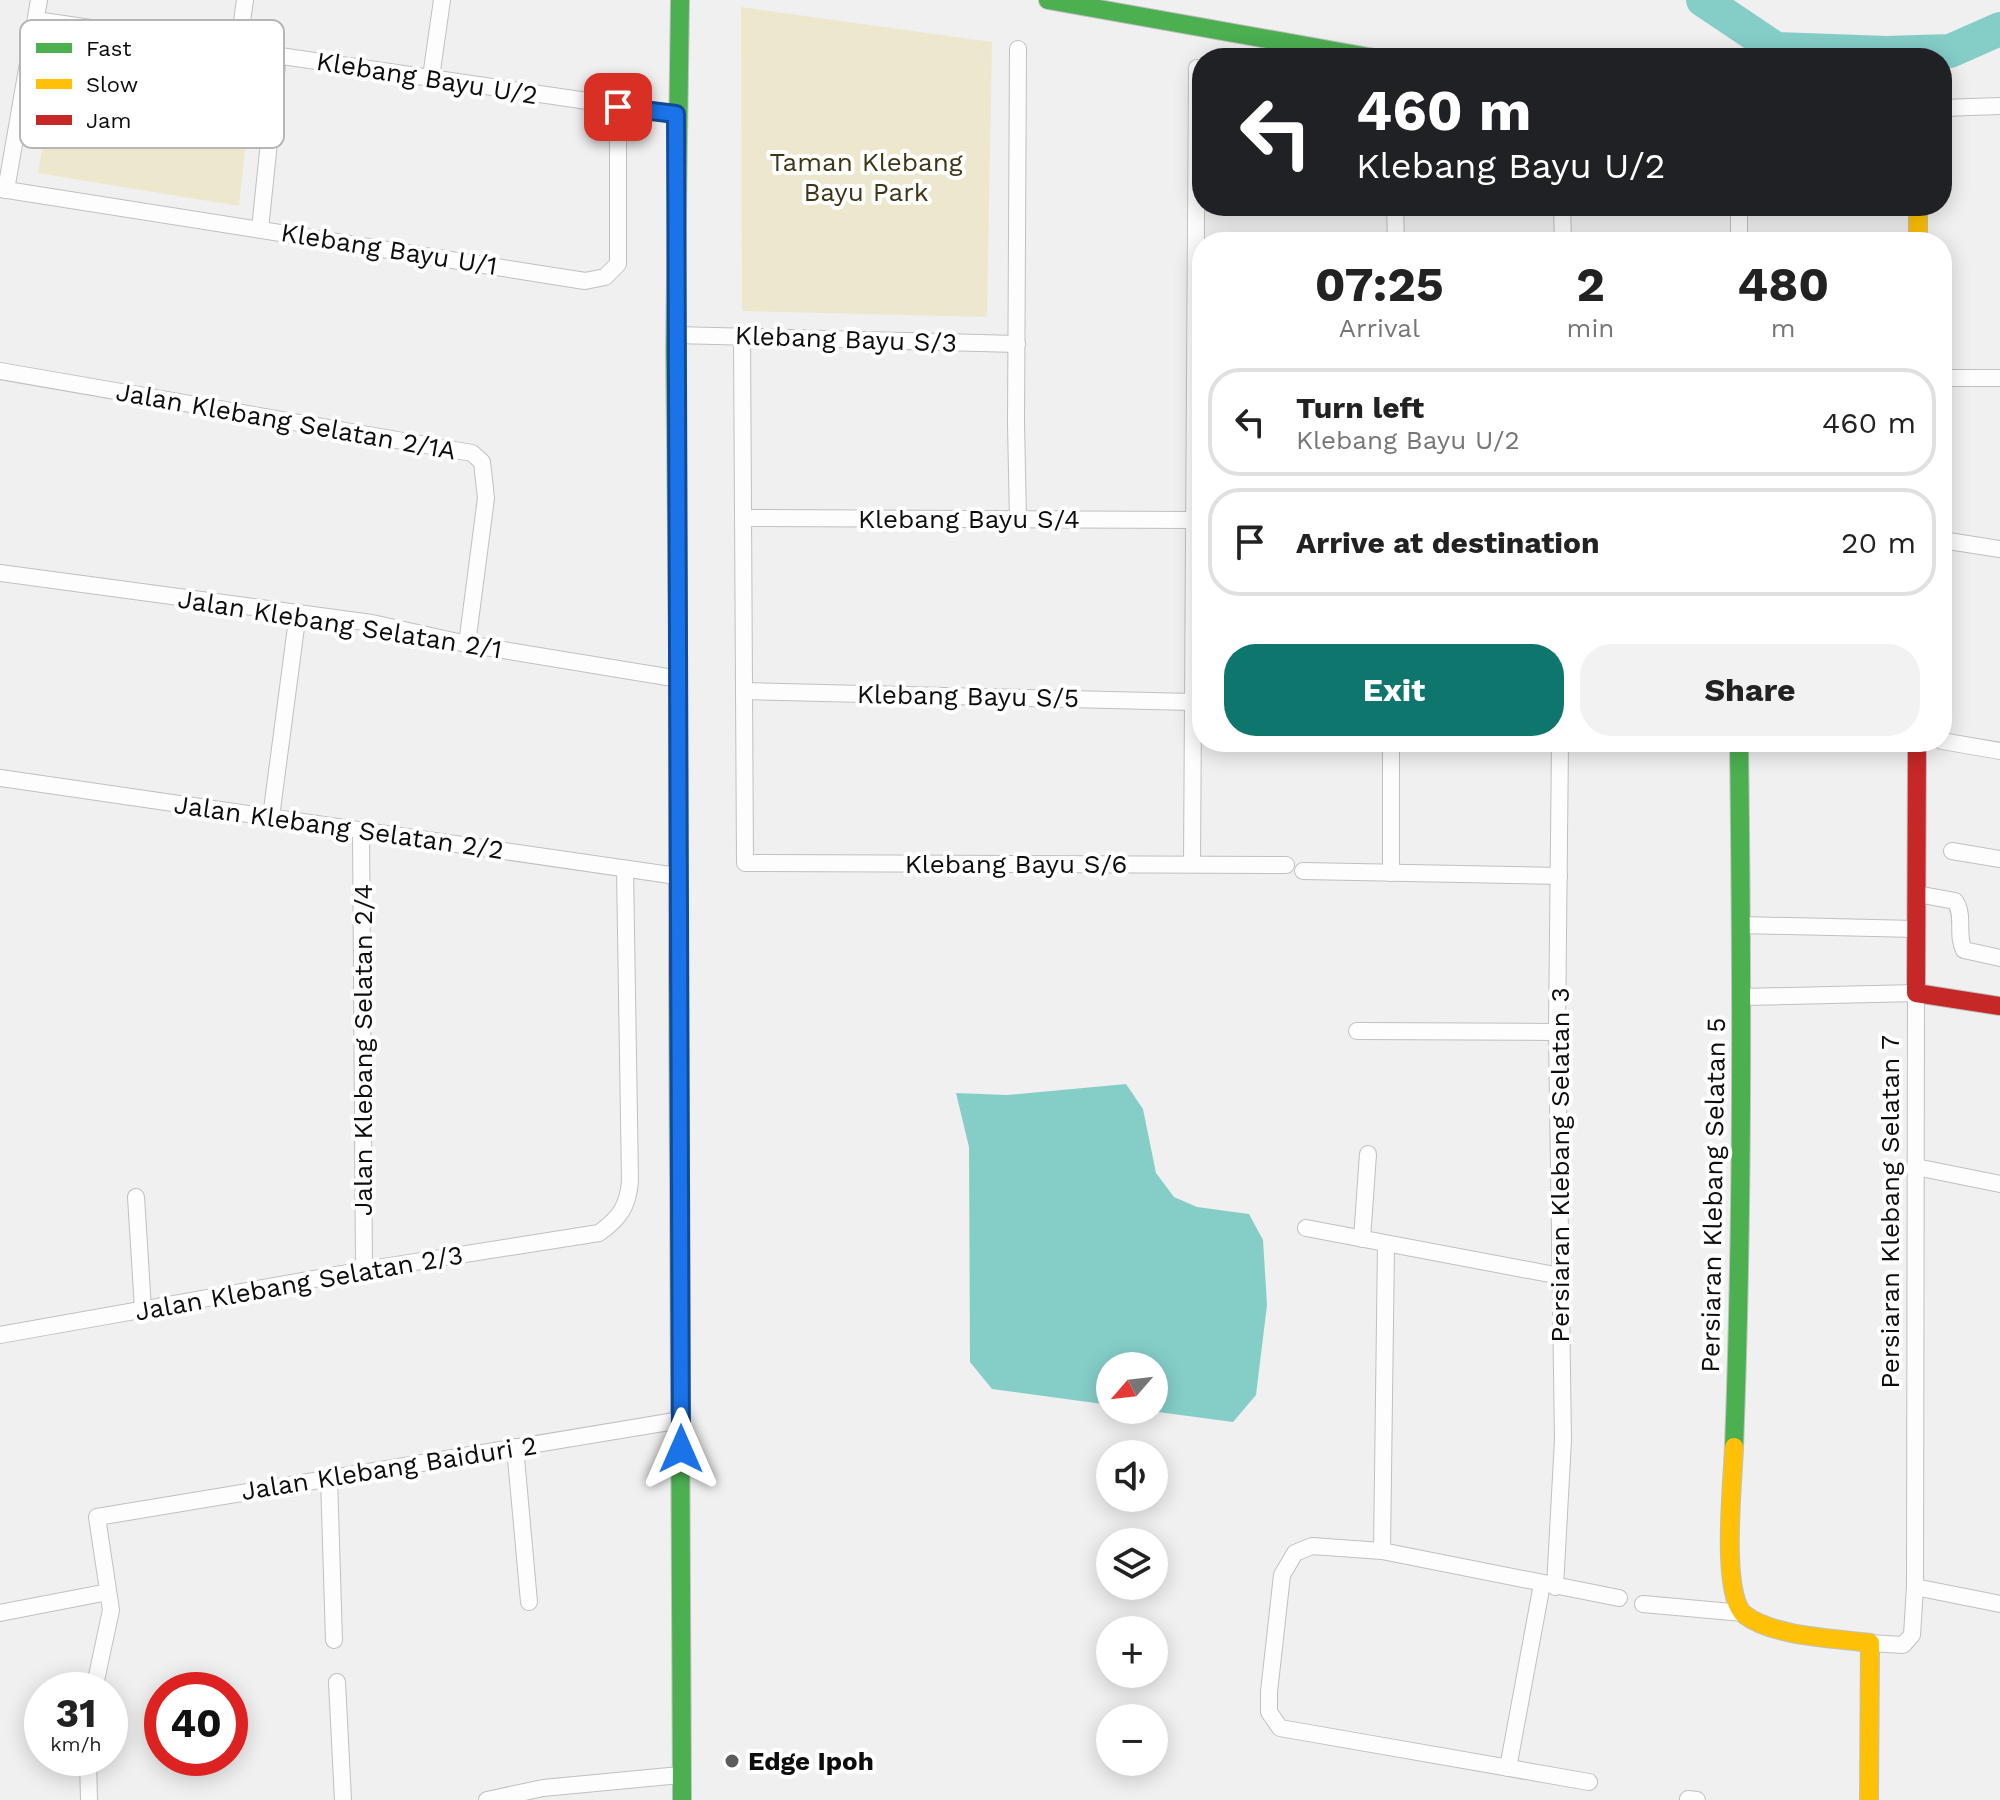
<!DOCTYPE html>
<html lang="en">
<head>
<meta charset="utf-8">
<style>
  :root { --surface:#fff; --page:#f2f2f2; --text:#222; --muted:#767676; --line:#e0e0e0; --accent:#0f766e }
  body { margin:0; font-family:"Work Sans",sans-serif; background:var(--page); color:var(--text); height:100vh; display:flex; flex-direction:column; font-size:30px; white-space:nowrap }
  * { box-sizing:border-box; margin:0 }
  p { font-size:26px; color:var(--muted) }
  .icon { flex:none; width:44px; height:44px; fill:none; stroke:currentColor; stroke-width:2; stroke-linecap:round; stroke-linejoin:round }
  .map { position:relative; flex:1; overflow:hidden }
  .drawer { position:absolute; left:1192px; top:232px; width:760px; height:520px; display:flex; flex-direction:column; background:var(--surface); border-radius:32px; box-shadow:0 4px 20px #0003 }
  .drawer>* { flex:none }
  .banner { position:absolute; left:1192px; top:48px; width:760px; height:168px; border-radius:32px; box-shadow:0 4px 20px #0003; background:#202124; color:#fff; overflow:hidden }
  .needle { width:52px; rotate:242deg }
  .buttons { position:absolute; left:1096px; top:1352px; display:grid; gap:16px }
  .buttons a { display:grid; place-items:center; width:72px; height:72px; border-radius:50%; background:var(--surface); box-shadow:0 4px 20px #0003; font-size:40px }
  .speed { position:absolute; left:24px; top:1672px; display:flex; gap:16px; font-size:40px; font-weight:700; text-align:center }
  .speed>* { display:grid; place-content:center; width:104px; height:104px; border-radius:50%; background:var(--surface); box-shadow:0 4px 20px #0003; line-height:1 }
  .speed small { font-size:20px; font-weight:400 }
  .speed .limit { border:12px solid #d22; background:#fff; color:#111 }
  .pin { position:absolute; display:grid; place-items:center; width:68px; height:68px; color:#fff; margin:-34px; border-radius:16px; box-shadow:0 4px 12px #0006 }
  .me { position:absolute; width:88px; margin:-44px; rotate:0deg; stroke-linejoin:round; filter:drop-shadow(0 0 6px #0008) }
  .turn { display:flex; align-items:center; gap:28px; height:168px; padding:0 32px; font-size:36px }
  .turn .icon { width:104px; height:104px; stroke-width:2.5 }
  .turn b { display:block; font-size:56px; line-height:68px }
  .eta { display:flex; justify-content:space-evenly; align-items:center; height:136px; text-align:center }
  .eta b { font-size:48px; font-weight:700; line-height:56px }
  .action { display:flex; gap:16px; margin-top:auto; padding:16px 32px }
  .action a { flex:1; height:92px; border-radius:32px; background:var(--accent); color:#fff; font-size:32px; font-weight:700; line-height:92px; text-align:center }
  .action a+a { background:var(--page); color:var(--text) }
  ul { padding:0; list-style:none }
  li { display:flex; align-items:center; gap:24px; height:108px; margin:0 16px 12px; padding:0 16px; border:4px solid var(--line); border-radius:32px }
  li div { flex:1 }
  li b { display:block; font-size:30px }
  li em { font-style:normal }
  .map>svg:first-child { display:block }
  .green { fill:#ede8cd }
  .water { fill:#85cec8 }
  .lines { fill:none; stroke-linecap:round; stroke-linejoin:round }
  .river { stroke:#85cec8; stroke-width:34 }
  .street-casing { stroke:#bfc0bf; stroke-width:18 }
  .fast-casing { stroke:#bfc0bf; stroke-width:20 }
  .slow-casing { stroke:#bfc0bf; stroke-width:20 }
  .jam-casing { stroke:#bfc0bf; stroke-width:20 }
  .street { stroke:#fdfdfd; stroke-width:16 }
  .fast { stroke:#4caf50; stroke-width:18 }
  .slow { stroke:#ffc107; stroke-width:18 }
  .jam { stroke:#c62828; stroke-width:18 }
  .route-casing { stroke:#114b97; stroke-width:20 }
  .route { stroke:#1a73e8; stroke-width:14 }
  .poi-dot { fill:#5b5c5b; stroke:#fff; stroke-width:3 }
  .labels { text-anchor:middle; stroke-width:8; stroke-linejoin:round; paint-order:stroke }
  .street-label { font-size:26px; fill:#0c0d0c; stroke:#fff }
  .park-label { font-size:26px; fill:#3e3716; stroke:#fff }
  .poi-label { font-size:26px; font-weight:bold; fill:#0c0d0c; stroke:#fff; text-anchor:start }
  .key { fill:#fff; stroke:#b6b6b6; stroke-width:2 }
  .key-label { font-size:22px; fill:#0c0d0c }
</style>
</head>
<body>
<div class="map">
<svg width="2000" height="1800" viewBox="0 0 2000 1800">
  <rect width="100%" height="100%" fill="#eff0ef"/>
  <g class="green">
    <polygon points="741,7 992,42 987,317 742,311"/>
    <polygon points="59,51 253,76 239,206 38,173"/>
  </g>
  <polygon class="water" points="1126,1084 1143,1109 1156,1173 1174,1197 1197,1207 1249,1214 1263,1240 1267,1305 1256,1395 1233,1422 1143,1410 1154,1410 1154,1366 1110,1366 1110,1405 992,1389 970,1362 969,1147 956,1093 1007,1095"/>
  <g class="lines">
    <polyline class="river" points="1703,0 1776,49 1886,53 1950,51 2000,29"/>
    <defs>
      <g id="street">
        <polyline points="36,20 676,114"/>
        <polyline points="1018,49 1016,424 1018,519"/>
        <polyline points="238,50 245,0"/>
        <polyline points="431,77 442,0"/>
        <polyline points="1942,108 2000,106"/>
        <polyline points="0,189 585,281 605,277 618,264 618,107"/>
        <polyline points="6,190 39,0"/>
        <polyline points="1395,206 1396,242"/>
        <polyline points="1562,206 1563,242"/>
        <polyline points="1739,206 1739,242"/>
        <polyline points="260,229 278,55"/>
        <polyline points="675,335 1017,344"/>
        <polyline points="742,336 745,863 1286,865"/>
        <polyline points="0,371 472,453 482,462 486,498 467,644"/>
        <polyline points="1942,378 2000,378"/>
        <polyline points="744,518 1194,520"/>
        <polyline points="1942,540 2000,549"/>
        <polyline points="0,573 372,623 467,644 679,679"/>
        <polyline points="744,691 1193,702"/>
        <polyline points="1942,741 2000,751"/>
        <polyline points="1391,742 1391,873"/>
        <polyline points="0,778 677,876"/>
        <polyline points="271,817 298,612"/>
        <polyline points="361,830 364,1270"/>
        <polyline points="1952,851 2000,859"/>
        <polyline points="1192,864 1197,68"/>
        <polyline points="1303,871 1559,876"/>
        <path d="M1917 894 1955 901C1965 915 1956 935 1964 950L2000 958"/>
        <polyline points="1740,925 1916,929"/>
        <polyline points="1742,997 1916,993 1915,1587 1912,1635 1903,1645 1870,1643"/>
        <polyline points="1357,1031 1557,1032"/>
        <polyline points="1916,1167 2000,1184"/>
        <polyline points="136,1197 143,1309"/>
        <polyline points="1306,1228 1560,1276"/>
        <polyline points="1362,1239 1368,1154"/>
        <path d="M0 1335 364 1270 599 1233C620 1218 628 1206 630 1181L625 869"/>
        <polyline points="515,1447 529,1602"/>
        <polyline points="329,1478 334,1640"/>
        <polyline points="1382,1551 1386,1245"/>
        <polyline points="1555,1587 1563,1440 1557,1032 1560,742"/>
        <polyline points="1915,1587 2000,1604"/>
        <polyline points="1643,1604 1743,1613"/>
        <polyline points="0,1613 108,1592"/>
        <polyline points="337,1682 343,1800"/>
        <polyline points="94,1690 111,1610 97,1517 681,1420"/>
        <polyline points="88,1758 89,1800"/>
        <polyline points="1508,1768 1542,1584"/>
        <polyline points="1589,1782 1280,1728 1269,1712 1269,1692 1282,1575 1295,1553 1312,1546 1382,1551 1619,1598"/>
        <polyline points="1688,1799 1697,1800"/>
        <polyline points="487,1800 543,1788 680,1775"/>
      </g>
      <g id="fast">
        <polyline points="1048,0 1374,58"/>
        <polyline points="678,621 675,350 680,0"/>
        <polyline points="678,980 682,1800"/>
        <path d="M1734 1447C1743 1212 1742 977 1739 742"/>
      </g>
      <g id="slow">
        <polyline points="1918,206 1918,242"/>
        <path d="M1734 1447C1733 1480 1720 1597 1745 1615 1774 1637 1835 1638 1870 1643L1869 1800"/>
      </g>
      <g id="jam">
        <polyline points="1917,742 1916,993 2000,1006"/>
        <polyline points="678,980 678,621"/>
      </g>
    </defs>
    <use href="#street" class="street-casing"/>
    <use href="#fast" class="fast-casing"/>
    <use href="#slow" class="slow-casing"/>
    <use href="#jam" class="jam-casing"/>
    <use href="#street" class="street"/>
    <use href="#fast" class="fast"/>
    <use href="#slow" class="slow"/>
    <use href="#jam" class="jam"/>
  </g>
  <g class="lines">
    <defs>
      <polyline id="route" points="618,107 676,114 681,1449"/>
    </defs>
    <use href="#route" class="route-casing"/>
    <use href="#route" class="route"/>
  </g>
  <circle class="poi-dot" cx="732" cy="1761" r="8"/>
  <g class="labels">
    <g class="street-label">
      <text transform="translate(427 78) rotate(9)" y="9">Klebang Bayu U/2</text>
      <text transform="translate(389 249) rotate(9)" y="9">Klebang Bayu U/1</text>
      <text transform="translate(846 339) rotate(2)" y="9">Klebang Bayu S/3</text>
      <text transform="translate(286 421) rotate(10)" y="9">Jalan Klebang Selatan 2/1A</text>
      <text x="969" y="528">Klebang Bayu S/4</text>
      <text transform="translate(340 624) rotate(9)" y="9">Jalan Klebang Selatan 2/1</text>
      <text transform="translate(968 696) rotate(1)" y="9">Klebang Bayu S/5</text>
      <text transform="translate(339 827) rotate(8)" y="9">Jalan Klebang Selatan 2/2</text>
      <text x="1016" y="873">Klebang Bayu S/6</text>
      <text transform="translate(363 1050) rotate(-90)" y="9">Jalan Klebang Selatan 2/4</text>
      <text transform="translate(1560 1165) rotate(-90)" y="9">Persiaran Klebang Selatan 3</text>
      <text transform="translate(1713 1195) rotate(-89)" y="9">Persiaran Klebang Selatan 5</text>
      <text transform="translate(1890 1212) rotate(-90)" y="9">Persiaran Klebang Selatan 7</text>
      <text transform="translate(299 1283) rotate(-10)" y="9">Jalan Klebang Selatan 2/3</text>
      <text transform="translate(389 1468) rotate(-9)" y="9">Jalan Klebang Baiduri 2</text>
    </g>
    <g class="park-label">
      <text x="866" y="171">Taman Klebang<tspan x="866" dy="30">Bayu Park</tspan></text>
    </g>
    <g class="poi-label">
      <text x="748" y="1770">Edge Ipoh</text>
    </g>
  </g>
  <rect x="20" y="20" width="264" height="128" rx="12" class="key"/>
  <rect x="36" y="43" width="36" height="10" fill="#4caf50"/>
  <rect x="36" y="79" width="36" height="10" fill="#ffc107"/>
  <rect x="36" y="115" width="36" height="10" fill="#c62828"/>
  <g class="key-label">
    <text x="86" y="56">Fast</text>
    <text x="86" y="92">Slow</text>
    <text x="86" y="128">Jam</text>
  </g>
</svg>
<div class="buttons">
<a><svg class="needle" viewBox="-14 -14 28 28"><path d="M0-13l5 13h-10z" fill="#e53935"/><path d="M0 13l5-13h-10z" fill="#767676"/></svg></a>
<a><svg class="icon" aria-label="sound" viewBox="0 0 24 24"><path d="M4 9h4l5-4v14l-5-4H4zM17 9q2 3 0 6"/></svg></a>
<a><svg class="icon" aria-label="layers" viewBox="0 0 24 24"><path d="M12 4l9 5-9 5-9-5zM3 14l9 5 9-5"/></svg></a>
<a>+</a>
<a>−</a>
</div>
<div class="speed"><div>31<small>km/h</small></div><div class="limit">40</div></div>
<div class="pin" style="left:618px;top:107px;background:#d93025"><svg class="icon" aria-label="arrive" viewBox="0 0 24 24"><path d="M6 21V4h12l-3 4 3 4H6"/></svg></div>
<svg class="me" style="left:681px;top:1449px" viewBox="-20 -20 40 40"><path d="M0-17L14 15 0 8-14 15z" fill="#1a73e8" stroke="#fff" stroke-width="4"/></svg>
<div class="banner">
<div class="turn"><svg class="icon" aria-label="left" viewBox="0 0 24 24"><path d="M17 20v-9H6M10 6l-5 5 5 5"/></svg><div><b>460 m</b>Klebang Bayu U/2</div></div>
</div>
<section class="drawer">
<div class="eta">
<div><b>07:25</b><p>Arrival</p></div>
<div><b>2</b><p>min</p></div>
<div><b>480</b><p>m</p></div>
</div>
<ul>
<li><svg class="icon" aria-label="left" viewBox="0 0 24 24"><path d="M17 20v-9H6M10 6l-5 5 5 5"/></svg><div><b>Turn left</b><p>Klebang Bayu U/2</p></div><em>460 m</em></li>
<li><svg class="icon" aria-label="arrive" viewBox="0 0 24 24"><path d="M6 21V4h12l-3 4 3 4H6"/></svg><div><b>Arrive at destination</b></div><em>20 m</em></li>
</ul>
<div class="action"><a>Exit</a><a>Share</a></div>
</section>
</div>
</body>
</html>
